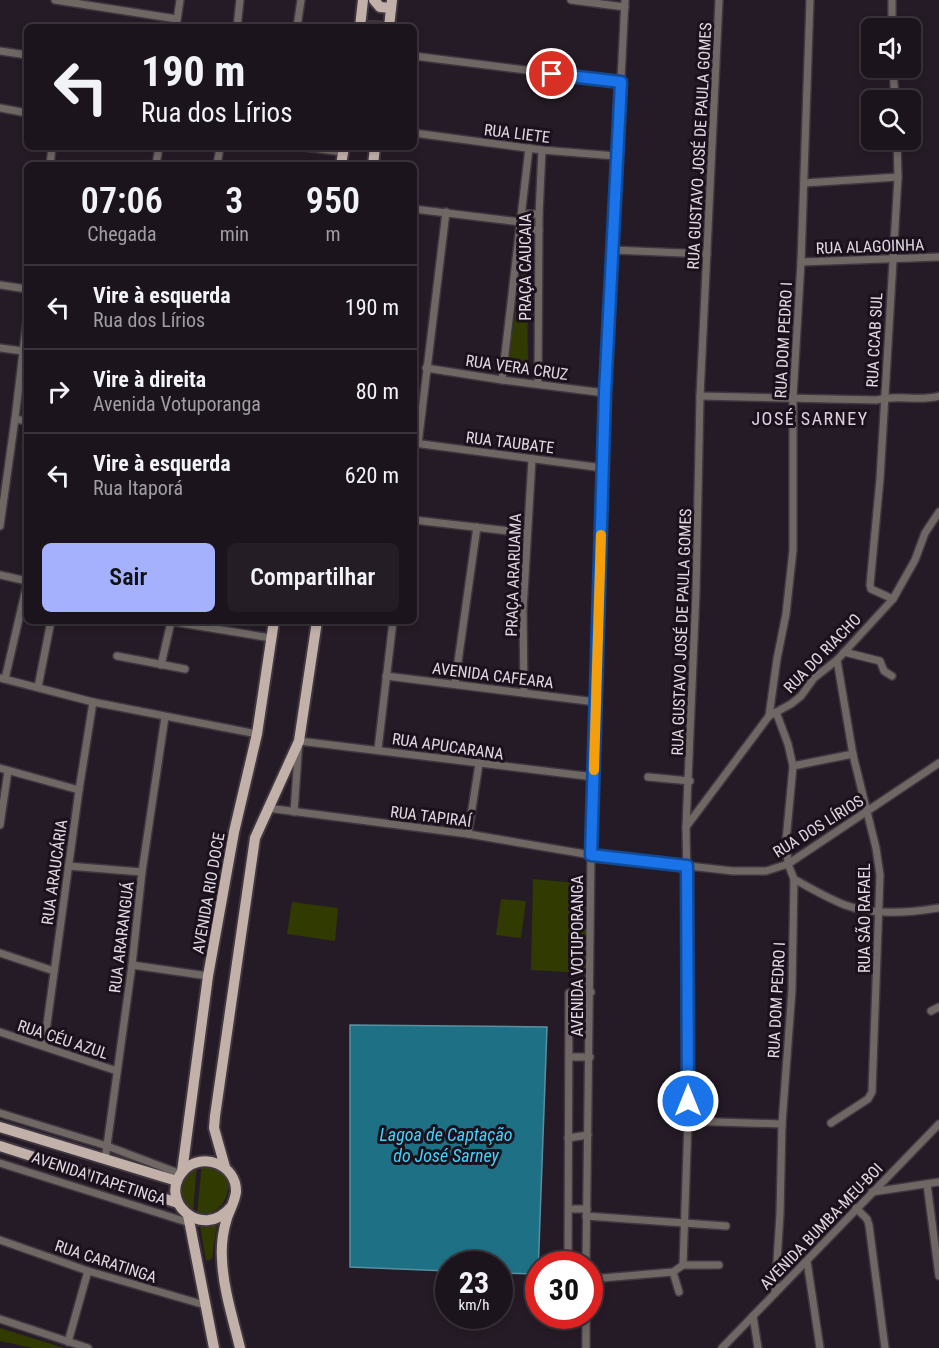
<!DOCTYPE html>
<html lang="pt">
<head>
<meta charset="utf-8">
<style>
  :root { --surface:#1c141c; --page:#251d25; --text:#f1f3f6; --muted:#a09ea3; --line:#3a333b; --accent:#a5b1fc }
  body { margin:0; font-family:"Roboto Condensed",sans-serif; background:var(--page); color:var(--text); height:100vh; display:flex; flex-direction:column; font-size:22px; white-space:nowrap }
  * { box-sizing:border-box; margin:0 }
  p { font-size:20px; color:var(--muted) }
  .icon { flex:none; width:33px; height:33px; fill:none; stroke:currentColor; stroke-width:2; stroke-linecap:round; stroke-linejoin:round }
  .map { position:relative; flex:1; overflow:hidden }
  .panel { position:absolute; left:24px; top:162px; width:393px; height:462px; display:flex; flex-direction:column; background:var(--surface); border-radius:9px; box-shadow:0 3px 9px #0003,0 0 0 2px var(--line) }
  .panel>* { flex:none }
  .hud { position:absolute; left:24px; top:24px; width:393px; height:126px; border-radius:9px; box-shadow:0 3px 9px #0003,0 0 0 2px var(--line); background:#1c141c; color:var(--text); overflow:hidden }
  .controls { position:absolute; left:861px; top:18px; display:grid; gap:12px }
  .controls a { display:grid; place-items:center; width:60px; height:60px; border-radius:9px; background:var(--surface); box-shadow:0 3px 9px #0003,0 0 0 2px var(--line); font-size:30px }
  .speed { position:absolute; left:435px; top:1251px; display:flex; gap:12px; font-size:30px; font-weight:700; text-align:center }
  .speed>* { display:grid; place-content:center; width:78px; height:78px; border-radius:50%; background:var(--surface); box-shadow:0 3px 9px #0003,0 0 0 2px var(--line); line-height:1 }
  .speed small { font-size:15px; font-weight:400 }
  .speed .limit { border:9px solid #d22; background:#fff; color:#111 }
  .pin { position:absolute; display:grid; place-items:center; width:51px; height:51px; color:#fff; margin:-26px; border:3px solid #fff; border-radius:50%; box-shadow:0 2px 6px #0007 }
  .me { position:absolute; width:66px; margin:-33px; rotate:0deg; stroke-linejoin:round; filter:drop-shadow(0 0 4px #0008) }
  .turn { display:flex; align-items:center; gap:21px; height:126px; padding:0 18px; font-size:27px }
  .turn .icon { width:78px; height:78px; stroke-width:2.5 }
  .turn b { display:block; font-size:42px; line-height:51px }
  .eta { display:flex; justify-content:space-evenly; align-items:center; height:102px; text-align:center }
  .eta b { font-size:36px; font-weight:600; line-height:42px }
  .primary-button { display:flex; gap:12px; margin-top:auto; padding:12px 18px }
  .primary-button a { flex:1; height:69px; border-radius:9px; background:var(--accent); color:#111; font-size:24px; font-weight:600; line-height:69px; text-align:center }
  .primary-button a+a { background:var(--page); color:var(--text) }
  ul { padding:0; list-style:none }
  li { display:flex; align-items:center; gap:18px; height:84px; padding:0 18px; border-top:2px solid var(--line) }
  li div { flex:1 }
  li b { display:block; font-size:22px }
  li em { font-style:normal }
  .map>svg:first-child { display:block }
  .green { fill:#313a00 }
  .water { fill:#1e7085; stroke:#5890a1; stroke-width:1.5 }
  .lines { fill:none; stroke-linecap:round; stroke-linejoin:round }
  .minor-casing { stroke:#3f3640; stroke-width:10 }
  .primary-casing { stroke:#3f3640; stroke-width:14 }
  .minor { stroke:#6f6763; stroke-width:7 }
  .primary { stroke:#c1b1a9; stroke-width:10 }
  .route-casing { stroke:#114b97; stroke-width:15 }
  .route { stroke:#1a73e8; stroke-width:10 }
  .slow { stroke:#f59e0b; stroke-width:10 }
  .labels { text-anchor:middle; stroke-width:6; stroke-linejoin:round; paint-order:stroke }
  .street-label { font-size:16px; fill:#e0d9e1; stroke:#1b111c }
  .neighbourhood-label { font-size:18px; letter-spacing:1.5px; fill:#ded0e0; stroke:#1b111c }
  .water-label { font-size:18px; font-style:italic; fill:#3fd5fc; stroke:#1b111c }
</style>
</head>
<body>
<div class="map">
<svg width="939" height="1348" viewBox="0 0 939 1348">
  <rect width="100%" height="100%" fill="#251b26"/>
  <g class="green">
    <polygon points="527,245 528,373 506,370"/>
    <polygon points="533,879 587,884 585,973 531,970"/>
    <polygon points="501,899 526,901 521,938 496,935"/>
    <polygon points="292,902 338,908 335,941 287,934"/>
    <path d="M202 1163H209L227 1174C233 1195 220 1217 197 1214Z"/>
    <path d="M197 1164 193 1212 181 1204C177 1180 180 1180 197 1164Z"/>
    <polygon points="217,1224 212,1259 206,1261 200,1226 211,1226"/>
    <polygon points="0,1328 64,1348 32,1348 0,1341"/>
  </g>
  <polygon class="water" points="350,1025 547,1027 538,1274 500,1273 500,1264 448,1264 448,1271 350,1267"/>
  <g class="lines">
    <defs>
      <g id="minor">
        <polyline points="55,0 177,19"/>
        <polyline points="571,0 625,7"/>
        <polyline points="892,0 892,28"/>
        <polyline points="176,27 180,0"/>
        <polyline points="237,27 240,0"/>
        <polyline points="297,27 301,0"/>
        <polyline points="0,51 27,55"/>
        <polyline points="414,56 621,82"/>
        <polyline points="893,68 895,100"/>
        <polyline points="0,108 27,113"/>
        <polyline points="414,133 542,150 616,156"/>
        <polyline points="304,147 343,152"/>
        <polyline points="50,165 52,147"/>
        <polyline points="156,165 159,147"/>
        <polyline points="217,165 220,147"/>
        <polyline points="804,183 898,177"/>
        <polyline points="414,209 521,222"/>
        <polyline points="522,214 539,214"/>
        <polyline points="520,230 539,230"/>
        <polyline points="612,250 707,254"/>
        <polyline points="801,262 939,257"/>
        <polyline points="0,285 27,289"/>
        <polyline points="0,348 23,351"/>
        <polyline points="426,368 502,380 605,393"/>
        <polyline points="502,380 529,148"/>
        <polyline points="538,384 539,214 542,150"/>
        <path d="M700 396 877 400C897 394 918 402 939 396"/>
        <polyline points="15,419 27,421"/>
        <polyline points="414,443 603,468"/>
        <polyline points="418,444 446,212"/>
        <polyline points="414,520 526,533"/>
        <polyline points="0,526 15,419 27,319"/>
        <polyline points="0,575 27,581"/>
        <polyline points="893,599 871,589 870,585 880,479 898,177 897,140"/>
        <polyline points="168,621 271,638"/>
        <polyline points="844,652 880,661 884,671 892,676"/>
        <polyline points="117,656 185,669"/>
        <polyline points="161,665 171,622"/>
        <polyline points="386,676 596,702"/>
        <polyline points="0,678 93,702 257,734"/>
        <polyline points="5,679 27,584"/>
        <polyline points="455,683 477,527"/>
        <polyline points="38,687 51,621"/>
        <polyline points="524,693 523,610 532,459"/>
        <polyline points="769,716 777,659 786,614 793,550 793,397 801,262 810,0"/>
        <polyline points="378,749 393,621"/>
        <polyline points="793,766 853,754"/>
        <polyline points="0,768 79,790"/>
        <polyline points="648,777 690,781"/>
        <polyline points="267,808 468,834 591,855 733,871 766,871 788,864 939,763"/>
        <polyline points="294,812 299,741 594,777"/>
        <polyline points="0,825 8,771"/>
        <polyline points="686,827 769,716 791,704 801,696 814,678 837,660 893,599 915,560 925,533 939,512"/>
        <polyline points="468,834 479,764"/>
        <polyline points="68,866 142,872"/>
        <path d="M794 879C810 888 827 898 845 905 874 916 909 913 939 908"/>
        <polyline points="0,953 54,971"/>
        <polyline points="132,965 208,976"/>
        <polyline points="931,1011 939,1007"/>
        <polyline points="0,1032 117,1071"/>
        <polyline points="44,1046 79,790 93,702"/>
        <polyline points="569,1057 590,1057"/>
        <polyline points="0,1113 107,1146 181,1174"/>
        <polyline points="688,1121 782,1124"/>
        <polyline points="831,1123 868,1099 872,1092 880,875 876,848 853,755 837,660"/>
        <polyline points="568,1138 588,1135"/>
        <polyline points="105,1160 132,965 142,872 165,717"/>
        <polyline points="0,1163 190,1223"/>
        <polyline points="927,1184 939,1276"/>
        <polyline points="872,1192 939,1182"/>
        <polyline points="856,1208 867,1219 869,1225 885,1348"/>
        <polyline points="569,1209 587,1209"/>
        <polyline points="586,1216 726,1226"/>
        <polyline points="0,1240 88,1271 205,1305"/>
        <polyline points="807,1261 820,1348"/>
        <polyline points="568,1264 569,993 591,992"/>
        <polyline points="586,1264 591,855 605,393 625,0"/>
        <polyline points="683,1265 688,1121 689,998 686,827 696,592 700,396 719,0"/>
        <polyline points="673,1272 679,1292"/>
        <polyline points="590,1279 673,1272 683,1265 719,1265"/>
        <polyline points="775,1293 780,1214 782,1124 792,990 794,879 788,864 786,841 793,766 788,744 776,712"/>
        <polyline points="753,1316 758,1348"/>
        <polyline points="0,1319 88,1348"/>
        <polyline points="68,1342 88,1271"/>
        <polyline points="586,1348 586,1316"/>
        <polyline points="722,1348 939,1124"/>
      </g>
      <g id="primary">
        <polyline points="374,0 380,7 391,8"/>
        <polyline points="360,27 363,0"/>
        <polyline points="367,27 379,27"/>
        <polyline points="389,27 392,0"/>
        <polyline points="341,165 344,147"/>
        <polyline points="373,165 375,147"/>
        <polyline points="0,1127 177,1181"/>
        <polyline points="0,1146 178,1203"/>
        <polyline points="225,1167 214,1128 215,1116 255,838 299,741 317,621"/>
        <polyline points="182,1172 208,976 234,832 257,734 274,621"/>
        <path d="M231 1207C202 1242 156 1200 184 1170 203 1151 237 1165 236 1192 235 1201 230 1209 227 1218 223 1231 221 1245 222 1259 223 1288 233 1319 240 1348"/>
        <polyline points="188,1215 214,1348"/>
      </g>
    </defs>
    <use href="#minor" class="minor-casing"/>
    <use href="#primary" class="primary-casing"/>
    <use href="#minor" class="minor"/>
    <use href="#primary" class="primary"/>
  </g>
  <g class="lines">
    <defs>
      <polyline id="route" points="552,74 621,82 605,393 591,855 687,866 688,1101"/>
    </defs>
    <use href="#route" class="route-casing"/>
    <use href="#route" class="route"/>
    <polyline class="slow" points="594,770 601,535"/>
  </g>
  <g class="labels">
    <g class="street-label">
      <text transform="translate(517 133) rotate(7)" y="6">RUA LIETE</text>
      <text transform="translate(699 146) rotate(-87)" y="6">RUA GUSTAVO JOSÉ DE PAULA GOMES</text>
      <text transform="translate(870 246) rotate(-2)" y="6">RUA ALAGOINHA</text>
      <text transform="translate(525 267) rotate(-90)" y="6">PRAÇA CAUCAIA</text>
      <text transform="translate(783 340) rotate(-87)" y="6">RUA DOM PEDRO I</text>
      <text transform="translate(874 340) rotate(-87)" y="6">RUA CCAB SUL</text>
      <text transform="translate(517 367) rotate(8)" y="6">RUA VERA CRUZ</text>
      <text transform="translate(510 442) rotate(7)" y="6">RUA TAUBATE</text>
      <text transform="translate(513 575) rotate(-88)" y="6">PRAÇA ARARUAMA</text>
      <text transform="translate(681 632) rotate(-88)" y="6">RUA GUSTAVO JOSÉ DE PAULA GOMES</text>
      <text transform="translate(822 653) rotate(-46)" y="6">RUA DO RIACHO</text>
      <text transform="translate(493 675) rotate(7)" y="6">AVENIDA CAFEARA</text>
      <text transform="translate(448 746) rotate(8)" y="6">RUA APUCARANA</text>
      <text transform="translate(431 816) rotate(7)" y="6">RUA TAPIRAÍ</text>
      <text transform="translate(818 826) rotate(-32)" y="6">RUA DOS LÍRIOS</text>
      <text transform="translate(54 872) rotate(-82)" y="6">RUA ARAUCÁRIA</text>
      <text transform="translate(208 893) rotate(-80)" y="6">AVENIDA RIO DOCE</text>
      <text transform="translate(864 918) rotate(-90)" y="6">RUA SÃO RAFAEL</text>
      <text transform="translate(121 937) rotate(-83)" y="6">RUA ARARANGUÁ</text>
      <text transform="translate(577 956) rotate(-90)" y="6">AVENIDA VOTUPORANGA</text>
      <text transform="translate(776 1000) rotate(-87)" y="6">RUA DOM PEDRO I</text>
      <text transform="translate(63 1039) rotate(18)" y="6">RUA CÉU AZUL</text>
      <text transform="translate(99 1178) rotate(18)" y="6">AVENIDA ITAPETINGA</text>
      <text transform="translate(821 1226) rotate(-46)" y="6">AVENIDA BUMBA-MEU-BOI</text>
      <text transform="translate(106 1261) rotate(18)" y="6">RUA CARATINGA</text>
    </g>
    <g class="neighbourhood-label">
      <text x="810" y="425">JOSÉ SARNEY</text>
    </g>
    <g class="water-label">
      <text x="446" y="1141">Lagoa de Captação<tspan x="446" dy="21">do José Sarney</tspan></text>
    </g>
  </g>
</svg>
<div class="controls">
<a><svg class="icon" aria-label="sound" viewBox="0 0 24 24"><path d="M4 9h4l5-4v14l-5-4H4zM17 9q2 3 0 6"/></svg></a>
<a><svg class="icon" aria-label="search" viewBox="0 0 24 24"><circle cx="10" cy="10" r="6"/><path d="M15 15l6 6"/></svg></a>
</div>
<div class="speed"><div>23<small>km/h</small></div><div class="limit">30</div></div>
<div class="pin" style="left:552px;top:74px;background:#d93025"><svg class="icon" aria-label="arrive" viewBox="0 0 24 24"><path d="M6 21V4h12l-3 4 3 4H6"/></svg></div>
<svg class="me" style="left:688px;top:1101px" viewBox="-20 -20 40 40"><circle r="17" fill="#1a73e8" stroke="#fff" stroke-width="3"/><path d="M0-11L8 9 0 5-8 9z" fill="#fff"/></svg>
<div class="hud">
<div class="turn"><svg class="icon" aria-label="left" viewBox="0 0 24 24"><path d="M17 20v-9H6M10 6l-5 5 5 5"/></svg><div><b>190 m</b>Rua dos Lírios</div></div>
</div>
<section class="panel">
<div class="eta">
<div><b>07:06</b><p>Chegada</p></div>
<div><b>3</b><p>min</p></div>
<div><b>950</b><p>m</p></div>
</div>
<ul>
<li><svg class="icon" aria-label="left" viewBox="0 0 24 24"><path d="M17 20v-9H6M10 6l-5 5 5 5"/></svg><div><b>Vire à esquerda</b><p>Rua dos Lírios</p></div><em>190 m</em></li>
<li><svg class="icon" aria-label="right" viewBox="0 0 24 24"><path d="M7 20v-9h11M14 6l5 5-5 5"/></svg><div><b>Vire à direita</b><p>Avenida Votuporanga</p></div><em>80 m</em></li>
<li><svg class="icon" aria-label="left" viewBox="0 0 24 24"><path d="M17 20v-9H6M10 6l-5 5 5 5"/></svg><div><b>Vire à esquerda</b><p>Rua Itaporá</p></div><em>620 m</em></li>
</ul>
<div class="primary-button"><a>Sair</a><a>Compartilhar</a></div>
</section>
</div>
</body>
</html>
